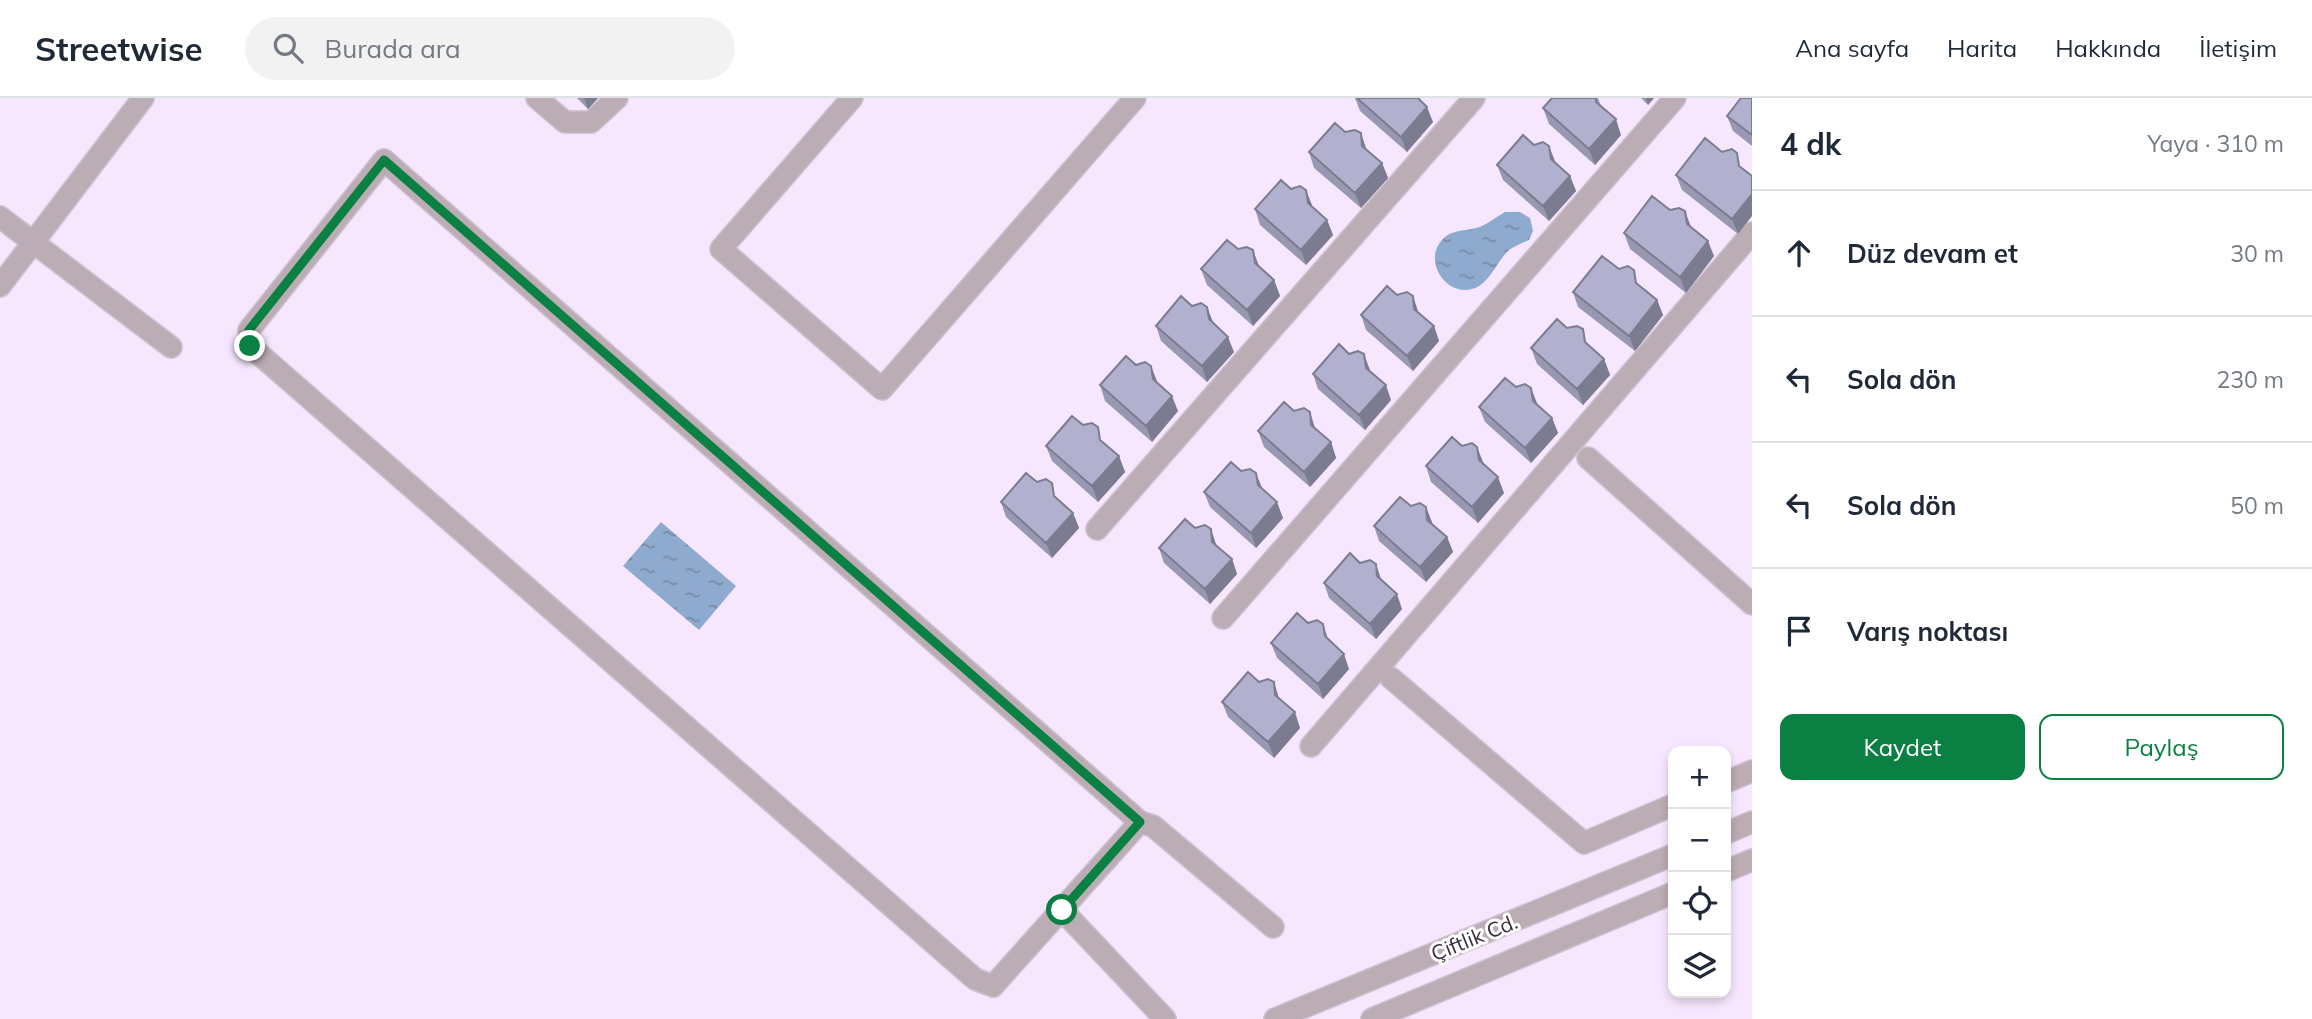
<!DOCTYPE html>
<html lang="tr">
<meta charset="utf-8">
<style>
body{margin:0;font-family:Mulish,sans-serif;background:#f2f2f3;color:#1f2937}
.controls{position:absolute;right:21px;bottom:21px;display:grid;overflow:hidden;border-radius:14px;box-shadow:0 4px 10px #0003}
.controls button{width:63px;height:63px;display:grid;place-items:center;padding:0;border:0;border-bottom:2px solid #e0e1e3;background:#fff;color:#1f2937;font:35px sans-serif}
.stop{position:absolute;width:21px;height:21px;margin:-16px;border:5px solid #0b8043;border-radius:50%;background:#fff}
.stop.end{background:#0b8043;border-color:#fff;box-shadow:0 2px 7px #0008}
.list{margin:0;padding:0;list-style:none}
h2{display:flex;justify-content:space-between;align-items:center;height:91px;margin:0;padding:0 28px;font-size:30px}
h2 small{font-size:23px;font-weight:400;color:#747a83}
.list li{display:grid;grid-template-columns:46px 1fr auto;gap:21px;align-items:center;box-sizing:border-box;height:126px;padding:0 28px;border-top:2px solid #e0e1e3}
.list b{display:block;font-size:26px;white-space:nowrap}
.list em{font-size:23px;font-style:normal;color:#747a83}
.actions{display:flex;gap:14px;padding:21px 28px}
.actions a{flex:1;padding:16px 0;border:2px solid #0b8043;border-radius:14px;text-align:center;font-size:24px;color:#0b8043}
.actions .main{background:#0b8043;color:#fff}
.icon{flex:none;width:38px;height:38px;fill:none;stroke:currentColor;stroke-width:2;stroke-linecap:round;stroke-linejoin:round}
.map{position:relative;flex:none;width:1752px;height:921px;overflow:hidden}
header{display:flex;align-items:center;gap:42px;box-sizing:border-box;height:98px;padding:0 35px;background:#fff;border-bottom:2px solid #e0e1e3}
header strong{font-size:33px}
nav{display:flex;gap:38px;margin-inline-start:auto;font-size:24px}
.search{width:490px;height:63px;background:#f2f2f3;display:flex;align-items:center;gap:18px;box-sizing:border-box;padding:0 24px;border-radius:38px;color:#747a83;font-size:26px}
main{display:flex}
aside{flex:1;background:#fff}
.map>svg:first-child{display:block}
</style>
<header>
<strong>Streetwise</strong>
<div class="search"><svg class="icon" aria-label="search" viewBox="0 0 24 24"><circle cx="10" cy="10" r="6"/><path d="M15 15l6 6"/></svg>Burada ara</div>
<nav><a>Ana sayfa</a><a>Harita</a><a>Hakkında</a><a>İletişim</a></nav>
</header>
<main>
<div class="map">
<svg width="1752" height="921" viewBox="0 0 1752 921">
<defs>
<pattern id="water-ripples" width="26" height="14" patternUnits="userSpaceOnUse" patternTransform="scale(1.75)"><rect width="26" height="14" fill="#8eaace"/><path d="M2 4q2-2 4 0t4 0M15 11q2-2 4 0t4 0" fill="none" stroke="#758ba8"/></pattern>
</defs>
<rect width="100%" height="100%" fill="#f7e7fe"/>
<path fill="url(#water-ripples)" d="M1505 114H1520L1530 120 1533 133 1529 142C1522 145 1515 148 1509 152 1497 163 1489 187 1472 191 1445 198 1423 162 1442 142 1452 130 1468 134 1482 128 1490 124 1498 118 1505 114Z
M661 424 736 488 699 532 623 468Z"/>
<g fill="none" stroke-linecap="round" stroke-linejoin="round">
<g stroke="#d1c3d7" stroke-width="24">
<path id="minor" d="M537 0 565 24H591L617 0
M852 0 721 151 882 291 1135 0
M0 119 171 249
M0 188 143 0
M1588 360 1752 506
M1097 431 1474 0
M1223 520 1675 0
M1391 580 1584 745 1673 707
M1311 648 1752 135
M1726 684 1752 673
M1140 724 993 888 975 881 250 248 249 232 384 62 1140 724 1153 728 1273 829
M1726 735 1752 724
M1726 773 1752 762
M1062 812 1165 921
M1275 921 1673 757
M1372 921 1673 795"/>
</g>
<use href="#minor" stroke="#bcadb4" stroke-width="21"/>
</g>
<path fill="#9898b2" d="M577 0H598L588 11Z
M1355 0H1418L1433 24 1407 54 1360 13Z
M1552 0H1598L1601 8 1621 37 1595 67 1549 26 1543 10Z
M1641 0H1654L1648 7Z
M1752 0V48L1733 33 1727 18Z
M1705 40 1738 136 1682 92 1676 77Z
M1367 52 1382 65 1388 80 1361 110 1314 70 1309 54Z
M1555 64 1570 78 1576 93 1549 123 1503 82 1497 67Z
M1291 91 1327 122 1333 137 1306 167 1260 127 1255 111Z
M1691 130 1714 158 1686 195 1630 151 1624 135Z
M1259 169 1274 182 1280 198 1253 228 1207 187 1201 171Z
M1640 188 1657 202 1663 217 1635 253 1578 209 1573 194Z
M1419 215 1434 228 1439 243 1413 273 1366 232 1361 217Z
M1213 225 1234 254 1207 284 1161 243 1156 228Z
M1567 230 1604 261 1610 277 1583 307 1537 266 1531 250Z
M1313 276 1391 302 1365 332 1318 291Z
M1157 284 1178 313 1152 344 1105 303 1100 287Z
M1479 309 1552 320 1558 335 1531 365 1485 324Z
M1315 331 1331 344 1336 360 1310 389 1264 349 1258 333Z
M1104 345 1119 358 1125 374 1098 404 1052 363 1046 348Z
M1483 366 1504 395 1478 425 1431 384 1426 368Z
M1262 391 1283 420 1256 450 1210 409 1204 394Z
M1058 401 1073 415 1079 430 1052 460 1006 419 1001 404Z
M1432 425 1447 439 1453 454 1426 484 1379 443 1374 428Z
M1216 447 1232 461 1237 476 1210 506 1164 465 1159 450Z
M1360 465 1381 482 1402 511 1376 541 1329 500 1324 485Z
M1329 542 1349 571 1323 601 1277 560 1271 545Z
M1279 601 1300 630 1274 660 1228 619 1222 604Z"/>
<path fill="#7c7c91" d="M584 0H598L588 11Z
M1646 0H1654L1648 7Z
M1427 9 1433 24 1407 54 1401 39Z
M1616 21 1621 37 1595 67 1589 51Z
M1361 35 1366 50 1368 64 1362 48Z
M1549 48 1555 63 1556 76 1551 61Z
M1382 65 1388 80 1361 110 1355 95Z
M1570 78 1576 93 1549 123 1543 108Z
M1306 92 1312 107 1313 120 1308 105Z
M1752 96V118L1738 136 1732 121Z
M1685 113 1691 129 1692 142 1687 126Z
M1327 122 1333 137 1306 167 1301 152Z
M1708 143 1714 158 1686 195 1680 179Z
M1253 152 1259 168 1260 181 1255 165Z
M1274 182 1280 198 1253 228 1247 212Z
M1413 198 1418 213 1420 226 1414 211Z
M1657 202 1663 217 1635 253 1629 238Z
M1207 209 1213 224 1215 237 1209 221Z
M1434 228 1439 243 1413 273 1407 258Z
M1228 239 1234 254 1207 284 1202 268Z
M1364 256 1370 272 1372 285 1366 270Z
M1604 261 1610 277 1583 307 1577 291Z
M1151 268 1157 283 1159 296 1153 281Z
M1386 287 1391 302 1365 332 1359 317Z
M1531 290 1537 305 1538 318 1533 303Z
M1172 298 1178 313 1152 344 1146 328Z
M1310 314 1315 330 1317 342 1311 327Z
M1552 320 1558 335 1531 365 1525 350Z
M1331 344 1336 360 1310 389 1304 374Z
M1477 349 1483 364 1485 377 1479 362Z
M1119 358 1125 374 1098 404 1092 388Z
M1256 375 1262 390 1263 403 1258 387Z
M1498 379 1504 395 1478 425 1472 409Z
M1277 404 1283 420 1256 450 1251 435Z
M1426 409 1432 424 1433 437 1427 422Z
M1073 415 1079 430 1052 460 1046 445Z
M1211 431 1216 446 1218 459 1212 444Z
M1447 439 1453 454 1426 484 1420 469Z
M1232 461 1237 476 1210 506 1205 491Z
M1376 466 1381 481 1383 494 1377 478Z
M1397 496 1402 511 1376 541 1370 526Z
M1323 526 1328 541 1330 554 1325 538Z
M1344 556 1349 571 1323 601 1318 586Z
M1274 584 1279 600 1281 613 1275 597Z
M1295 614 1300 630 1274 660 1268 644Z"/>
<path fill="#b1b1cf" stroke="#7c7c91" stroke-width="2" d="M1357 0H1418L1427 9 1401 39Z
M1552 0H1596V4L1616 21 1589 51 1543 10Z
M1741 0H1752V37L1727 18Z
M1335 25 1345 34 1355 32 1361 35 1362 48 1382 65 1355 95 1309 54Z
M1523 37 1534 47 1543 44 1549 48 1551 61 1570 78 1543 108 1497 67Z
M1705 40 1722 54 1732 51 1737 55 1739 68 1752 78V96L1732 121 1676 77Z
M1281 82 1291 91 1300 88 1306 92 1308 105 1327 122 1301 152 1255 111Z
M1652 98 1670 112 1679 110 1685 113 1687 126 1708 143 1680 179 1624 135Z
M1227 142 1238 151 1247 149 1253 152 1255 165 1274 182 1247 212 1201 171Z
M1602 158 1619 171 1628 168 1634 172 1636 185 1657 202 1629 238 1573 194Z
M1387 188 1397 197 1407 194 1413 198 1414 211 1434 228 1407 258 1361 217Z
M1181 198 1192 208 1201 205 1207 209 1209 221 1228 239 1202 268 1156 228Z
M1557 221 1567 230 1577 228 1583 231 1585 244 1604 261 1577 291 1531 250Z
M1339 246 1349 256 1358 253 1364 256 1366 270 1386 287 1359 317 1313 276Z
M1126 258 1136 267 1145 264 1151 268 1153 281 1172 298 1146 328 1100 287Z
M1505 280 1516 289 1525 286 1531 290 1533 303 1552 320 1525 350 1479 309Z
M1284 304 1294 313 1304 310 1310 314 1311 327 1331 344 1304 374 1258 333Z
M1072 318 1083 327 1092 325 1098 329 1100 342 1119 358 1092 388 1046 348Z
M1452 339 1462 348 1472 345 1477 349 1479 362 1498 379 1472 409 1426 368Z
M1231 364 1241 373 1250 371 1256 375 1258 387 1277 404 1251 435 1204 394Z
M1026 375 1037 384 1046 381 1052 385 1054 398 1073 415 1046 445 1001 404Z
M1400 399 1411 408 1420 405 1426 409 1427 422 1447 439 1420 469 1374 428Z
M1185 421 1195 430 1205 427 1211 431 1212 444 1232 461 1205 491 1159 450Z
M1350 455 1360 465 1370 462 1376 466 1377 478 1397 496 1370 526 1324 485Z
M1297 515 1308 525 1317 522 1323 526 1325 538 1344 556 1318 586 1271 545Z
M1248 574 1259 584 1268 581 1274 584 1275 597 1295 614 1268 644 1222 604Z"/>
<g fill="none" stroke-linecap="round" stroke-linejoin="round">
<path stroke="#0b8043" stroke-width="9" d="M250 248 249 232 384 62 1140 724 1062 812"/>
</g>
<g text-anchor="middle" dominant-baseline="central" stroke-width="6" stroke-linejoin="round" paint-order="stroke">
<g font-size="21" fill="#38313b" stroke="#fff">
<text transform="translate(1474 839) rotate(-22)">Çiftlik Cd.</text>
</g>
</g>
</svg>
<div class="controls">
<button>+</button>
<button>−</button>
<button><svg class="icon" aria-label="locate" viewBox="0 0 24 24"><circle cx="12" cy="12" r="6"/><path d="M12 2v4M12 18v4M2 12h4M18 12h4"/></svg></button>
<button><svg class="icon" aria-label="layers" viewBox="0 0 24 24"><path d="M12 4l9 5-9 5-9-5zM3 14l9 5 9-5"/></svg></button>
</div>
<div class="stop" style="left:1062px;top:812px"></div>
<div class="stop end" style="left:250px;top:248px"></div>
</div>
<aside>
<h2>4 dk<small>Yaya · 310 m</small></h2>
<ul class="list">
<li><svg class="icon" aria-label="ahead" viewBox="0 0 24 24"><path d="M12 20V5M6 11l6-6 6 6"/></svg><div><b>Düz devam et</b></div><em>30 m</em></li>
<li><svg class="icon" aria-label="left" viewBox="0 0 24 24"><path d="M17 20v-9H6M10 6l-5 5 5 5"/></svg><div><b>Sola dön</b></div><em>230 m</em></li>
<li><svg class="icon" aria-label="left" viewBox="0 0 24 24"><path d="M17 20v-9H6M10 6l-5 5 5 5"/></svg><div><b>Sola dön</b></div><em>50 m</em></li>
<li><svg class="icon" aria-label="arrive" viewBox="0 0 24 24"><path d="M6 21V4h12l-3 4 3 4H6"/></svg><div><b>Varış noktası</b></div></li>
</ul>
<div class="actions"><a class="main">Kaydet</a><a>Paylaş</a></div>
</aside>
</main>
